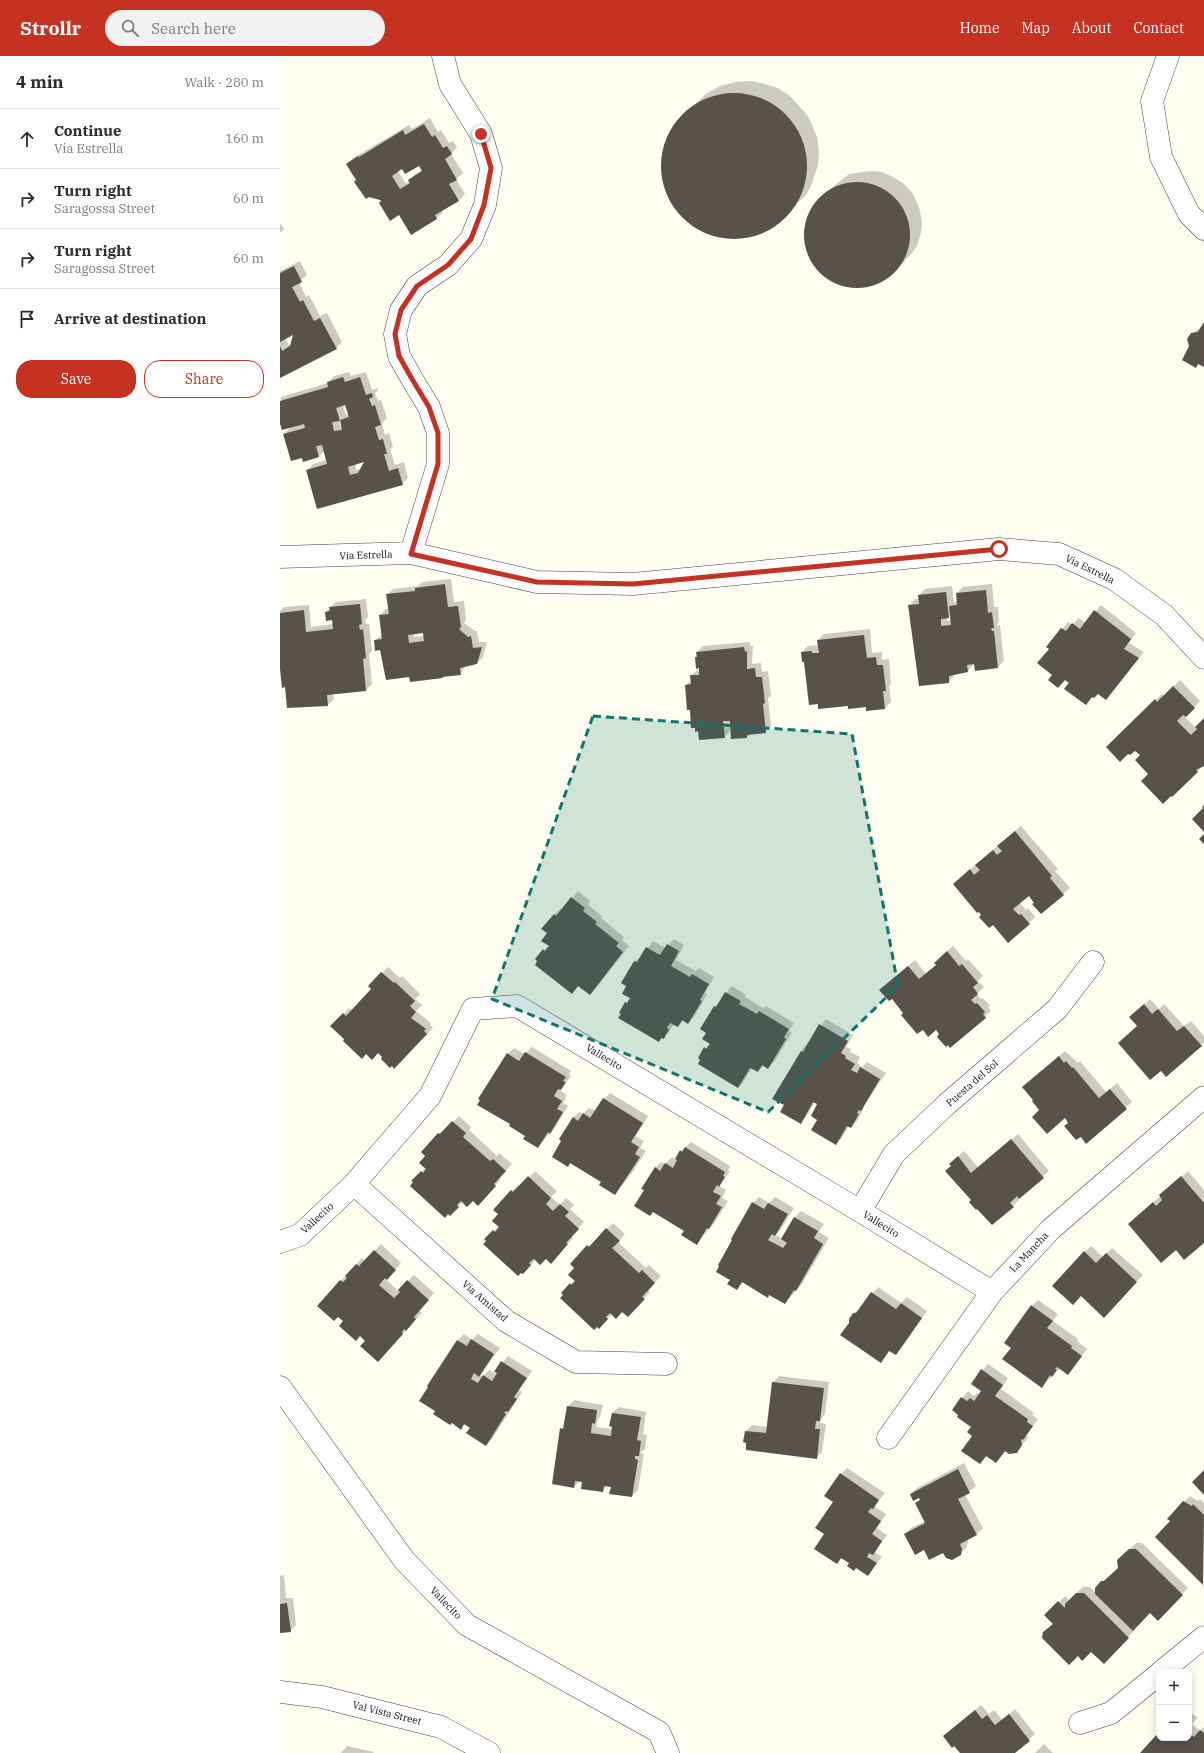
<!DOCTYPE html>
<meta charset="utf-8">
<style>
body{margin:0;font-family:"IBM Plex Serif",serif;background:#f2f2f3;color:#2b2b33}
.controls{position:absolute;right:12px;bottom:12px;display:grid;overflow:hidden;border-radius:8px;box-shadow:0 2px 10px #0003}
.controls button{width:36px;height:36px;display:grid;place-items:center;padding:0;border:0;border-bottom:1px solid #e1e1e2;background:#fff;color:#2b2b33;font:20px sans-serif}
.stop{position:absolute;width:12px;height:12px;margin:-9px;border:3px solid #c53221;border-radius:50%;background:#fff}
.stop.end{background:#c53221;border-color:#fff;box-shadow:0 1px 4px #0008}
.list{margin:0;padding:0;list-style:none}
h2{display:flex;justify-content:space-between;align-items:center;height:52px;margin:0;padding:0 16px;font-size:17px}
h2 small{font-size:13px;font-weight:400;color:#7c7c81}
.list li{display:grid;grid-template-columns:26px 1fr auto;gap:12px;align-items:center;box-sizing:border-box;height:60px;padding:0 16px;border-top:1px solid #e1e1e2}
.list b{display:block;font-size:15px;white-space:nowrap}
.list p{margin:0;font-size:13px;white-space:nowrap;color:#7c7c81}
.list em{font-size:13px;font-style:normal;color:#7c7c81}
.actions{display:flex;gap:8px;padding:12px 16px}
.actions a{flex:1;padding:9px 0;border:1px solid #c53221;border-radius:16px;text-align:center;font-size:14px;color:#c53221}
.actions .main{background:#c53221;color:#fff}
.icon{flex:none;width:22px;height:22px;fill:none;stroke:currentColor;stroke-width:2;stroke-linecap:round;stroke-linejoin:round}
.map{position:relative;flex:none;width:924px;height:1697px;overflow:hidden}
header{display:flex;align-items:center;gap:24px;box-sizing:border-box;height:56px;padding:0 20px;background:#c53221;color:#fff}
header strong{font-size:19px}
nav{display:flex;gap:22px;margin-inline-start:auto;font-size:14px}
.search{width:280px;height:36px;background:#f2f2f3;display:flex;align-items:center;gap:10px;box-sizing:border-box;padding:0 14px;border-radius:22px;color:#7c7c81;font-size:15px}
main{display:flex}
aside{flex:1;background:#fff}
.map>svg:first-child{display:block}
</style>
<header>
<strong>Strollr</strong>
<div class="search"><svg class="icon" aria-label="search" viewBox="0 0 24 24"><circle cx="10" cy="10" r="6"/><path d="M15 15l6 6"/></svg>Search here</div>
<nav><a>Home</a><a>Map</a><a>About</a><a>Contact</a></nav>
</header>
<main>
<aside>
<h2>4 min<small>Walk · 280 m</small></h2>
<ul class="list">
<li><svg class="icon" aria-label="ahead" viewBox="0 0 24 24"><path d="M12 20V5M6 11l6-6 6 6"/></svg><div><b>Continue</b><p>Via Estrella</p></div><em>160 m</em></li>
<li><svg class="icon" aria-label="right" viewBox="0 0 24 24"><path d="M7 20v-9h11M14 6l5 5-5 5"/></svg><div><b>Turn right</b><p>Saragossa Street</p></div><em>60 m</em></li>
<li><svg class="icon" aria-label="right" viewBox="0 0 24 24"><path d="M7 20v-9h11M14 6l5 5-5 5"/></svg><div><b>Turn right</b><p>Saragossa Street</p></div><em>60 m</em></li>
<li><svg class="icon" aria-label="arrive" viewBox="0 0 24 24"><path d="M6 21V4h12l-3 4 3 4H6"/></svg><div><b>Arrive at destination</b></div></li>
</ul>
<div class="actions"><a class="main">Save</a><a>Share</a></div>
</aside>
<div class="map">
<svg width="924" height="1697" viewBox="0 0 924 1697">
<rect width="100%" height="100%" fill="#fffef1"/>
<path fill="#0003" fill-rule="evenodd" d="M472 25 485 28 498 32 510 40 528 60 537 81 539 96 538 109 531 130 526 139 491 172 479 177 463 181H442L429 178 413 170 401 159 392 146 384 128 382 111 384 97 394 71 404 59 426 38 440 30 456 26Z
M150 62 158 76 161 74 169 87 173 85 177 91 171 98 183 117 176 123 185 138 179 144 162 154 163 156 157 162 132 177 120 158 77 124 67 108 73 102 129 69 132 73ZM139 108 142 114 135 118 126 128 118 115 122 112Z
M590 115 602 116 613 121 624 128 633 138 639 151 642 165 641 177 637 190 632 197 612 218 601 226 581 231 562 228 544 218 532 205 526 185 527 166 536 148 555 129 569 118Z
M0 167 4 173 0 177Z
M20 205 27 219 19 226 26 241 29 239 40 260 47 257 62 286 56 292 0 321V215ZM15 277 12 288 9 289 5 282Z
M924 268V310L919 307 916 311 910 291 912 278Z
M69 316 71 320 86 316 92 334 98 332V334L95 337 98 345 101 344 107 362 102 367 105 379 109 377 113 391 110 393 115 409 124 406 128 422 122 428 27 415 33 408 47 404 45 394 39 400 23 405 22 401 4 378 12 370 0 364 1 341 48 327 54 320ZM66 348 69 357 66 359 63 349ZM61 363 62 369 60 370 59 364ZM86 405 82 412 76 414 75 408Z
M171 523 174 546 184 545 186 564 184 567 195 575H197L199 586H207L203 601 197 607 186 610 180 618 164 620 162 621 130 620 101 593 95 585 102 578 100 559 106 553H109L107 539 113 533 138 530 142 526ZM144 576V580L134 581V577Z
M712 528 714 551H718L719 565 717 570 720 569 724 605 718 611 695 607 688 615 675 618 669 626 629 549 635 543H640L639 539 645 533 672 530 674 547 678 544 677 537 683 531ZM671 559 672 564 667 565V562Z
M86 543 88 561 85 564 86 568H89L92 595 89 598 92 628 86 634 53 637 54 643 48 649 6 630 0 604V555L4 551 29 549 31 571 53 568V563L46 556 56 546Z
M821 549 856 577 849 587 864 596 831 637H818L805 648 795 621 786 623 778 631 774 619 770 593 768 591 788 566 792 569 799 562 806 567Z
M590 573 592 597 602 596V604L609 603 611 628 609 630 611 646 605 652 539 647 522 596 528 590 539 589 538 584 544 578Z
M470 586V590H473L472 608 481 607 482 616 488 615 491 640 488 642 491 670 485 676 470 678 467 681 452 673 444 681 419 674 411 653 406 629 411 624V620L417 614 420 613 416 601 417 596 423 590Z
M900 624 920 645 905 661 916 672 924 664V709L892 740 870 718 861 699 855 693 828 691 882 638 884 640Z
M741 770 778 813 775 815 790 832 762 857 749 838 739 846 746 854 748 852 755 861 749 867 713 868 702 859 680 822Z
M298 835 310 845 308 849 322 860 321 862 344 881 342 884 349 890 316 932 299 929 292 937 264 894 269 889 268 877 263 873 275 858 281 852 282 854Z
M394 883 404 889 396 904 416 915 419 912 434 921 425 937 427 938 414 961 408 967 404 964 398 970 394 968 389 976 379 985 340 957 351 941 348 930 342 927 355 905 362 900 373 885 386 892Z
M673 890 686 905 688 903 703 920 698 925 704 931 697 938 701 943 703 942 710 950 708 951 711 955 670 991 656 973H643L624 957 607 928 635 904 646 918 657 909 661 901Z
M108 911 120 922 122 920 140 938 135 943 142 949 136 955 151 967 150 969 153 972 120 1006 104 1001 98 996 86 997 66 983 52 970 69 952 72 954 92 933 90 930Z
M452 930 466 939 465 941 483 952 486 950 514 967 509 975 512 977 494 1006 488 1012 484 1009 478 1015 472 1012 464 1025 458 1031 419 1002 430 987 427 976 435 951Z
M870 943 879 953 884 948 904 970 911 965 924 980V986L921 989 858 969 857 955Z
M546 963 573 979 566 991 571 993 570 996 580 1001 577 1007 582 1011 587 1006 606 1017 583 1051 584 1052 577 1065 571 1071 569 1070 562 1082 556 1088 538 1063 539 1048 535 1046 526 1061 520 1067 506 1049 521 995Z
M252 991 291 1015 289 1018 291 1020 280 1034 287 1039 283 1047 288 1050 276 1070 258 1091 231 1068 228 998 234 992 245 998Z
M785 995 798 1007 800 1005 826 1036 837 1027 852 1046 806 1086 785 1061 760 1054 755 1044 744 1031Z
M330 1037 368 1060 356 1080 364 1085 360 1092 366 1095 352 1117 335 1138 323 1126 291 1106 288 1110 293 1062 299 1056 303 1058 309 1052 316 1055 324 1043Z
M179 1060 191 1071 189 1074 217 1100 219 1097 232 1108 219 1122 221 1123 204 1142 183 1146 170 1159 133 1125 146 1111 159 1078 165 1072 167 1073Z
M738 1078 769 1115 738 1143 739 1144 733 1150 692 1144 670 1108 684 1095 698 1111Z
M411 1086 450 1110 448 1114 450 1115 439 1130 446 1134 442 1142 448 1145 435 1166 417 1187 365 1134 375 1112 381 1106 385 1108 392 1101 396 1104 401 1095Z
M255 1115 277 1135 271 1141 280 1149 286 1142 294 1149 290 1153 304 1166 291 1180 293 1182 277 1200 256 1203 249 1211 206 1183 219 1170V1158L232 1135 238 1129 240 1131Z
M908 1115 924 1134V1185L896 1193 849 1168Z
M479 1141 489 1147 495 1141 514 1152 501 1173 496 1179 503 1183 515 1161 521 1155 544 1168 539 1176 549 1182 522 1228 505 1247 490 1238 488 1241 463 1226 457 1233 451 1224 473 1147Z
M333 1167 345 1178 338 1186 366 1212 369 1209 381 1220 368 1234 370 1236 354 1253 332 1258 325 1265 283 1237 295 1224 296 1212 291 1208Z
M101 1188 121 1207 106 1223 118 1235 134 1219 154 1237 139 1254 142 1257 104 1298 65 1265 61 1225 82 1202 85 1205Z
M811 1190 823 1201 832 1192 863 1219 830 1254 805 1196Z
M598 1231 621 1247 627 1241 647 1255 621 1292 615 1298 610 1294 600 1306 570 1267 573 1258 581 1252Z
M758 1244 778 1258 773 1265 798 1283 797 1285 807 1293 788 1318 780 1312 762 1330 752 1250Z
M184 1278 192 1284 198 1278 220 1292 200 1319 203 1321 209 1314 217 1319 218 1317 216 1315 228 1300 252 1315 239 1334 242 1336 212 1383 206 1389 191 1372 185 1368 181 1372 156 1355 178 1284Z
M708 1308 728 1322 721 1333 754 1357 752 1359 758 1363 747 1378 748 1382 736 1396 726 1395 716 1406 707 1400 700 1407 692 1371 673 1353 688 1335 694 1340 697 1337 700 1339 702 1335 692 1327Z
M499 1320 549 1326 545 1358 541 1363 540 1367 546 1368 542 1396 536 1402 466 1375 472 1369 488 1371 493 1326Z
M294 1344 323 1349 320 1361 318 1363 316 1371 332 1373V1357L339 1351 366 1356 363 1378 367 1379 365 1393 360 1397 364 1398 358 1434 352 1440 328 1429 322 1435 300 1425 294 1431 281 1373 285 1369 288 1350Z
M684 1407 696 1430 685 1439 703 1472 697 1478 686 1483 688 1486 686 1492 680 1498 644 1493 625 1478 631 1472 645 1465 636 1447 641 1443 639 1441 631 1438 637 1432Z
M567 1412 605 1437 594 1450 606 1458 597 1472 607 1479 595 1496 602 1501 588 1518 562 1502 556 1507 546 1478 561 1418Z
M910 1440 918 1445 920 1443 924 1447 923 1528 876 1481 891 1465 888 1463Z
M856 1487H862L908 1532 878 1563 870 1556 853 1574 854 1575 824 1606 811 1594 798 1599 764 1576 774 1567 779 1546 785 1540 789 1544 803 1531H810L816 1537 822 1526 839 1512 838 1504Z
M4 1519 6 1542H13L16 1569 10 1575 0 1576V1520Z
M701 1649 709 1658 714 1654 722 1664 735 1653 755 1678 734 1697H682L664 1680Z
M909 1655 917 1662 912 1668 920 1675 924 1671V1697H862L879 1678V1682H909Z
M764 1688 773 1697H755Z
M67 1690 94 1696 93 1697H61Z"/>
<path fill="#58524b" fill-rule="evenodd" d="M381 110a73 73 0 1 1 146 0a73 73 0 1 1-146 0Z
M144 68 152 81 155 79 163 92 167 90 172 98 165 103 177 124 169 128 179 145 155 159 157 163 131 179 119 159 110 165 99 147 101 145 100 144 89 141 86 143 74 126 76 124 66 108 78 100 81 104 79 101 123 74 125 79ZM139 110 142 115 128 124 130 127 120 133 112 120 122 113 125 118Z
M524 179a53 53 0 1 1 106 0a53 53 0 1 1-106 0Z
M14 210 22 226 12 231 20 246 23 244 34 265 40 262 57 293 0 322V290L2 295 10 290 13 279 0 286V217Z
M924 266V311L918 308 916 312 902 304 909 290 907 283 911 277 918 276Z
M63 321 65 326 80 321 86 339 92 337 93 341 89 343 92 350 95 349 101 369 95 371 99 384 103 383 107 398H104L109 415 118 412 123 429 37 453 26 414 47 408 42 389 36 390 39 401 23 406 22 402 11 405 3 378 25 372 24 368 2 374 0 368V345L48 331 47 326ZM65 349 69 361 60 364 62 374 54 375 52 366 60 365 56 352ZM84 406 78 417 70 419 68 411Z
M165 528 168 551 178 550 181 571 179 573 188 581 191 580 193 592 202 591 197 608 180 612 181 619 162 621 163 622 130 626 129 621 106 624 100 594 95 595 94 584 102 583 99 559 109 558 106 538 135 535V532ZM143 577 144 585 129 587 128 579Z
M706 534 708 557 712 556 714 572H711L712 575H714L718 612 695 615 694 608 687 609 688 616 669 620V627L639 630 628 549 639 548 638 539 666 536 669 562 661 563V570L671 569 669 550 677 549 676 537Z
M80 548 82 568 79 569 80 574 83 573 86 602 83 603 86 635 47 639 48 650 7 652 5 631 2 632 0 613V557L24 554 26 576 53 573 52 564 46 565 45 556 50 555 49 551Z
M814 554 851 583 844 593 859 602 826 644 818 638 814 642 812 641 806 649 784 633 791 624 789 627 785 624 778 632 768 624 772 619 757 607 769 593 766 591 781 572 786 575 792 567 800 573Z
M584 579 587 602 596 601 597 609H603L606 635H603L605 653 586 655V651L568 653V650L538 653V648L529 649 524 606H522L521 596 532 595V597H539L537 584Z
M464 591 465 596 467 595V613L475 612 476 621H482L485 647 483 648 486 677 467 679V682L451 683 450 665H443L445 682 419 684 418 675 415 676V672H411L410 654H407L405 629 411 628 410 619H419V612L416 613 415 601H417L416 596Z
M893 630 915 652 906 661 903 659 897 665 911 679 917 673 915 671 924 662V710L916 714 918 716 892 741 891 740 883 748 861 725 868 718 855 704 860 699 855 695 850 699 848 698 840 706 826 691 875 643 877 646Z
M924 749V776L912 763 923 752 922 751Z
M735 775 772 820 770 822 784 839 761 858 752 848 754 847 749 840 733 853 739 859 741 858 750 868 728 887 713 869 709 872 699 861 701 859 699 856 697 857 673 828 690 813 694 819 700 814 695 809 713 794 717 799 722 795 717 790Z
M924 778V788L919 783Z
M291 841 305 852 303 855 317 866 315 868 339 887 336 890 343 896 310 939 298 930 292 938 255 909 257 905 255 903 263 893 265 895 269 890 261 885 267 877 261 873 274 858 276 860Z
M387 888 399 895 391 910 410 921 412 918 429 928 420 944 422 945 408 968 402 964 398 971 390 967 387 972 389 973 384 983 381 982 379 986 338 962 341 958 339 957 345 946 347 947 350 942 342 938 346 930 341 927 354 905 357 906 366 891 380 899Z
M667 895 679 910 682 908 698 927 693 931 698 938 691 944 695 948 697 947 705 956 703 958 706 962 670 992 668 989 666 991 657 981 659 978 656 974 648 981 643 974 637 978 621 959 623 957 612 943 609 945 599 934 628 910 639 923 656 909 654 907Z
M101 916 114 927 115 926 135 945 130 950 136 956 131 962 146 973 144 975 147 978 114 1013 112 1010 110 1012 101 1003 102 1001 98 997 92 1004 86 998 82 1003 63 985 64 983 50 970 63 957 66 960 91 933 88 930Z
M445 936 461 945 459 948 477 958 479 955 509 973 504 981 506 983 488 1013 482 1009 478 1016 470 1012 458 1032 418 1008 420 1004 418 1002 424 991 426 993 430 988 422 983 426 977 420 973 434 950 436 951Z
M864 948 872 958 878 953 897 975 904 970 922 990 886 1021 881 1015 870 1024 838 987 857 970 849 961Z
M539 968 568 985 561 997 566 1000 565 1002 575 1008 571 1014 577 1017 580 1011 600 1023 581 1055 579 1054 577 1057 579 1058 571 1072 567 1070 556 1089 531 1074 537 1064 531 1060 537 1048 533 1046 521 1068 500 1056 504 1049 492 1043 521 995 523 996Z
M245 996 286 1021 283 1025 286 1026 281 1034 278 1033 274 1040 282 1045 277 1053 283 1056 270 1078 268 1076 258 1092 243 1083 245 1080 229 1070 230 1068 197 1049 200 1044 198 1043 227 997 239 1005Z
M779 1000 784 1007 786 1005 792 1012 793 1011 819 1042 830 1033 847 1053 806 1088 801 1081 796 1084 784 1070 788 1067 785 1062 767 1078 752 1061 759 1054 752 1045 753 1044 742 1031Z
M323 1042 363 1067 351 1086 359 1091 355 1098 360 1101 335 1139 319 1129 321 1126 290 1107 288 1111 272 1101 281 1085 279 1083 293 1061 298 1065 303 1057 310 1062Z
M172 1065 186 1077 183 1081 210 1105 213 1103 226 1115 214 1128 216 1130 198 1150 193 1145 187 1151 181 1145 177 1149 179 1151 170 1160 168 1158 165 1162 130 1130 133 1126 131 1125 141 1115 143 1117 146 1113 139 1107 145 1100 141 1096 158 1077 160 1078Z
M731 1083 764 1122 739 1143 737 1140 730 1147 734 1151 712 1169 697 1153 696 1154 689 1146 691 1144 665 1115 671 1110 669 1108 678 1100 691 1117Z
M405 1091 445 1116 443 1120 445 1121 439 1131 437 1129 433 1136 441 1140 436 1148 442 1151 429 1173 427 1172 417 1189 401 1179 404 1175 373 1156 370 1160 354 1150 364 1134 361 1133 375 1111 380 1115 385 1107 393 1112 397 1104 395 1103 400 1094 402 1096Z
M248 1120 271 1142 266 1148 273 1155 280 1148 289 1156 285 1160 299 1173 286 1187 288 1188 271 1208 266 1203 260 1209 254 1203 249 1207 251 1209 243 1218 241 1217 238 1220 203 1188 206 1185 204 1183 213 1174 215 1176 219 1171 212 1165 218 1158 213 1154 231 1134 233 1136Z
M901 1120 924 1147V1187L904 1204 896 1194 881 1207 848 1168 873 1146 876 1150 882 1144 879 1139Z
M472 1146 484 1153 488 1147 508 1158 495 1180 492 1178 488 1184 503 1192 507 1187 501 1183 514 1161 538 1175 534 1182 543 1188 516 1235 514 1234 505 1248 489 1239 488 1242 462 1226 457 1234 447 1228 450 1224 436 1216 439 1210 438 1209 452 1184 451 1183Z
M326 1172 340 1185 332 1192 359 1217 362 1214 375 1227 362 1241 365 1243 348 1261 342 1256 336 1263 330 1257 326 1261 328 1263 319 1273 317 1271 314 1274 280 1242 283 1239 281 1237 290 1227 291 1229 295 1225 288 1219 294 1212 290 1208 307 1189 309 1191Z
M94 1194 116 1214 107 1224 105 1222 99 1229 114 1242 120 1236 118 1234 127 1224 149 1244 134 1261 136 1263 126 1275 124 1273 122 1276 123 1278 98 1306 80 1290 85 1285 80 1280 76 1285 59 1270 63 1265 58 1261 54 1265 37 1250 60 1224 63 1226 67 1222 65 1220 76 1208 79 1210Z
M804 1195 816 1207 826 1197 857 1226 824 1262 801 1240 793 1249 772 1230Z
M591 1236 616 1253 621 1247 642 1262 616 1299 609 1295 601 1307 560 1279 569 1267V1263L573 1257H576Z
M751 1249 773 1265 767 1272 792 1290 791 1292 802 1300 788 1319 777 1311 775 1313 777 1314 772 1321 770 1319 762 1332 722 1303 731 1292 724 1287Z
M191 1283 214 1298 199 1321 194 1317 191 1323 198 1327 203 1319 212 1325 217 1317 214 1316 221 1305 247 1322 234 1341 237 1343 228 1356 226 1355 224 1357 226 1358 206 1390 186 1377 190 1372 184 1368 181 1374 172 1367 170 1369 153 1358 155 1355 139 1345 148 1331 147 1330 177 1284 187 1290Z
M701 1313 723 1329 715 1340 748 1363 747 1366 753 1370 743 1384 741 1383 742 1389 737 1397 729 1398 725 1395 716 1407 706 1400 700 1408 681 1395 692 1380 687 1376 691 1371 677 1361 678 1359 672 1354 681 1341 687 1345 690 1342 694 1345 701 1335 691 1328Z
M492 1326 544 1332 540 1365H536L535 1373H540L537 1403 466 1394V1387L463 1386 465 1375 486 1377Z
M287 1350 317 1354 315 1368 312 1367 311 1377 331 1380 332 1371 329 1370 332 1357 361 1361 357 1384 361 1385 359 1400H355V1403L358 1404 352 1441 329 1438 331 1431 324 1430 323 1436 301 1433 302 1426 295 1425 294 1432 272 1428 280 1372 283 1373Z
M678 1413 690 1437 678 1443 697 1479 680 1488 682 1493 681 1499 672 1504 666 1502 663 1497 649 1504 644 1494 635 1499 624 1478 645 1467 635 1447 640 1444 639 1442 633 1445 630 1438Z
M924 1414V1439L912 1426Z
M560 1417 599 1444 593 1453 591 1452 588 1456 601 1465 592 1478 602 1485 593 1499 589 1497 587 1501 597 1507 588 1520 576 1512 574 1515 567 1510 569 1507 561 1502 557 1508 534 1493 544 1478 535 1472 553 1446 544 1440Z
M903 1445 912 1450 913 1448 924 1459 923 1529 875 1481 890 1465 887 1463Z
M849 1493H856L903 1539 878 1565 870 1557 853 1575 815 1538V1532L821 1525H824L838 1512 837 1504Z
M796 1537H804L849 1582 824 1608 811 1596 802 1605 798 1600 789 1609 762 1582 763 1576 773 1568 764 1559 778 1545 785 1552V1548Z
M7 1547 11 1576 0 1577V1548Z
M695 1654 702 1663 707 1659 715 1669 729 1658 750 1685 735 1697H680L674 1690 672 1692 663 1680Z
M920 1674 924 1677V1697H860L879 1676V1682H909V1677L914 1681Z"/>
<g fill="none" stroke-linecap="round" stroke-linejoin="round">
<g stroke="#424242" stroke-width="23">
<path id="street" d="M888 0 872 45 881 101 909 158 924 173
M131 497 158 408V377L149 351 132 323 119 300 115 278 121 254 137 230 168 209 191 183 205 149 211 112 201 78 170 28 163 0
M0 501 131 497 257 526 353 528 719 493 779 498 834 523 884 559 924 602
M74 1128 226 1265 296 1306 386 1308
M580 1155 614 1098 667 1048 777 953 813 906
M0 1186 20 1179 74 1128 150 1040 193 953 237 950 580 1155 712 1236
M0 1331 124 1504 187 1569 379 1676 388 1697
M608 1382 712 1236 771 1173 924 1041
M881 1616 924 1581
M0 1636 42 1641 161 1671 209 1697
M800 1667 831 1657 879 1618"/>
</g>
<use href="#street" stroke="#fff" stroke-width="22"/>
</g>
<g fill="none" stroke-linecap="round" stroke-linejoin="round">
<path stroke="#c53221" stroke-width="5" d="M201 78 211 112 204 149 191 183 168 209 137 230 121 254 115 278 119 300 132 323 149 351 158 377V408L131 498 257 526 353 528 719 493"/>
</g>
<path fill="#0f766e" fill-opacity="0.2" stroke="#0f766e" stroke-width="3" stroke-dasharray="8 5" stroke-linejoin="round" d="M313 660 572 678 618 930 488 1056 212 943Z"/>
<g text-anchor="middle" dominant-baseline="central" stroke-width="4" stroke-linejoin="round" paint-order="stroke">
<g font-size="10" fill="#0f0f0f" stroke="#fff">
<text transform="translate(86 499) rotate(-2)">Via Estrella</text>
<text transform="translate(810 513) rotate(26)">Via Estrella</text>
<text transform="translate(324 1001) rotate(31)">Vallecito</text>
<text transform="translate(692 1027) rotate(-41)">Puesta del Sol</text>
<text transform="translate(37 1162) rotate(-43)">Vallecito</text>
<text transform="translate(601 1168) rotate(32)">Vallecito</text>
<text transform="translate(749 1196) rotate(-47)">La Mancha</text>
<text transform="translate(205 1245) rotate(41)">Via Amistad</text>
<text transform="translate(166 1547) rotate(46)">Vallecito</text>
<text transform="translate(107 1657) rotate(14)">Val Vista Street</text>
</g>
</g>
</svg>
<div class="controls">
<button>+</button>
<button>−</button>
</div>
<div class="stop" style="left:719px;top:493px"></div>
<div class="stop end" style="left:201px;top:78px"></div>
</div>
</main>
